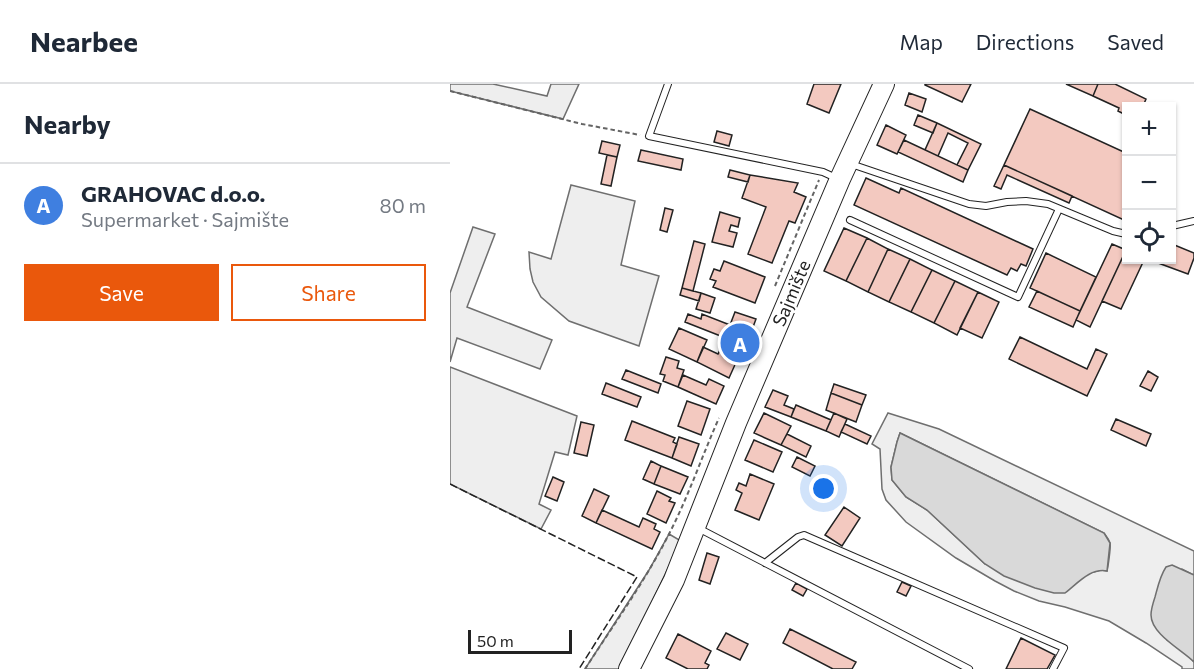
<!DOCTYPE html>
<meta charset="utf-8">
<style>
body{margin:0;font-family:Commissioner,sans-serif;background:#f2f2f3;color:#1f2937}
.controls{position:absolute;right:18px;top:18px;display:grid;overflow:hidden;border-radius:0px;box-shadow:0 2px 4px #0004}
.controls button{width:54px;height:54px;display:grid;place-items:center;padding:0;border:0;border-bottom:2px solid #e0e1e3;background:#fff;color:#1f2937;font:30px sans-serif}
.scale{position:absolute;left:18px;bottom:15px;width:104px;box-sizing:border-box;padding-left:6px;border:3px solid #222;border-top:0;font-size:16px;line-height:21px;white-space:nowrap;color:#222;-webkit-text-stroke:4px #fff;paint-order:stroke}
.you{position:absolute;left:374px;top:405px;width:21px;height:21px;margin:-15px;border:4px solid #fff;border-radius:50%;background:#1a73e8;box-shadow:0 0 0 9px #1a73e833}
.badge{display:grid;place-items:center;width:39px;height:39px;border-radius:50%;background:#ea580c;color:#fff;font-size:20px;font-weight:700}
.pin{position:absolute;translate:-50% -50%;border:3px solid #fff;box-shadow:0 2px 6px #0006}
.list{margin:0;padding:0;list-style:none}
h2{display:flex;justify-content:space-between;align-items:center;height:78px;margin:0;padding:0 24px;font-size:26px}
h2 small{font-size:20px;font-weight:400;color:#747a83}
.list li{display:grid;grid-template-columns:39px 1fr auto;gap:18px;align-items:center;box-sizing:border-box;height:84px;padding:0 24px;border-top:2px solid #e0e1e3}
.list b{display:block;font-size:22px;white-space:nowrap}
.list p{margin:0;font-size:20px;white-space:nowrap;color:#747a83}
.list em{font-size:20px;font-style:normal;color:#747a83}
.actions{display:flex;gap:12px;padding:18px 24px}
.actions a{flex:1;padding:14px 0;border:2px solid #ea580c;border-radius:0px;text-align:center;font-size:21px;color:#ea580c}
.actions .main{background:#ea580c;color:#fff}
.icon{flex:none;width:33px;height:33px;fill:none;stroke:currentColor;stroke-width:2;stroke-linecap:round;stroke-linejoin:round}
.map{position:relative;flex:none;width:744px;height:585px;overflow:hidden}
header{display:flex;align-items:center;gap:36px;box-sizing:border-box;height:84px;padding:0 30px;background:#fff;border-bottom:2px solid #e0e1e3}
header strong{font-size:28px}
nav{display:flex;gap:33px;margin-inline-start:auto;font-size:21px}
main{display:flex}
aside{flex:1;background:#fff}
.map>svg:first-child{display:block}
</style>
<header>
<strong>Nearbee</strong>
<nav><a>Map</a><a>Directions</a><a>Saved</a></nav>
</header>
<main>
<aside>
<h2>Nearby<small></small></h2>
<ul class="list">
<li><span class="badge" style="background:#3f7fe0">A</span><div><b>GRAHOVAC d.o.o.</b><p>Supermarket · Sajmište</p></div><em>80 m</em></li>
</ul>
<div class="actions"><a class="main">Save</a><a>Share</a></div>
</aside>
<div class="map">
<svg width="744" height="585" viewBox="0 0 744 585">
<rect width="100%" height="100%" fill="#fff"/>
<path fill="#eee" stroke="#6f6f6f" stroke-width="1.5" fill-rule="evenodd" d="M0 0H43L97 12 101 0H129L113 35 0 7Z
M121 101 185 117 171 181 209 192 189 262 119 237 91 213 83 198 80 185 79 168 101 175Z
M23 143 45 150 17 223 102 256 90 285 7 254 0 278V209Z
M0 283 127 332 118 371 105 368 89 420 101 426 91 445 0 400Z
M438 329 489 345 744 467V491L732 485 717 556 737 570 744 578V585H732V583L696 559 659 537 615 523 589 517 564 507 545 497 506 474 456 438 436 416 432 405 430 365 422 360ZM450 349 654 449C656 452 659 455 660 459 661 463 658 483 657 487L651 486 640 489 535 480 477 426 456 413 442 396 441 383 447 358Z
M219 450 231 457 170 585H135L199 486Z"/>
<path fill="#d9d9d9" stroke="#6f6f6f" stroke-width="1.5" d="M450 349 654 449 660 459 657 487C640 484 628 499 615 509H604L585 504 554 492 535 480 477 426 456 413 442 396 441 383 447 358Z
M722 481 744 491V578C732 566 701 550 701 531 701 525 703 519 705 513 708 502 710 492 716 483Z"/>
<path fill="#f3c9c0" stroke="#222" stroke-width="1.5" d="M364 0H391L379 29 357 20Z
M475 0H521L512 18 475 1Z
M616 0H648L643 12Z
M648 0H665L696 15 693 22H676V31L668 27 669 24 643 12Z
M459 9 476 15 472 28 455 21Z
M580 25 676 69V131L674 136 554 81Z
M468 31 487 39 483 49 464 41Z
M487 39 531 60 518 86 507 81 518 59 498 49 488 72 475 66Z
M436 41 456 51 447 70 427 61Z
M267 47 282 51 279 62 264 58Z
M454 56 518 86 513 98 448 68Z
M152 57 170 61 167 73 149 69Z
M191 66 233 75 231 86 188 77Z
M157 71 167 73 161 102 151 100Z
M554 81 622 112 619 119 557 91 551 105 544 102Z
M280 86 300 91 298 98 278 93Z
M300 91 348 99 344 108 356 113 345 139 339 137 322 179 298 170 316 123 292 114Z
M416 94 449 109 451 104 583 165 576 182 571 180 567 187 561 184 557 191 404 121Z
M215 124 223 126 217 148 210 146Z
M270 128 290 134 288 143 281 141 279 147 287 149 283 163 262 158Z
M394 144 417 154 396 197 374 187Z
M417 154 438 165 418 208 396 197Z
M244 157 255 160 243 207 232 204Z
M662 160 676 166 640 243 626 236Z
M722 160 744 169V174L738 190 700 176H722Z
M438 165 460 175 439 218 418 208Z
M676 166V176H694L671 225 652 217Z
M596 169 646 193 630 227 580 204Z
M460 175 482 186 461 228 439 218Z
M274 177 315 193 305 219 263 203 266 197 260 195 264 185 270 187Z
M482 186 505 197 484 239 461 228Z
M505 197 528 208 507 251 484 239Z
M232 204 251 209 249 217 230 211Z
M587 207 630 227 623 243 579 223Z
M528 208 549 218 532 254 510 244Z
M251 209 265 214 260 229 246 225Z
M285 228 306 235 296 262 235 238 238 230 251 235 252 230 280 241Z
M229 244 257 256 247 278 219 265Z
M570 253 637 285 646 265 657 270 637 312 559 275Z
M253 263 268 270 270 266 288 274 279 294 247 278Z
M216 273 229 277 227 284 234 286 228 303 213 297 215 291 210 290Z
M176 286 211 300 208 309 172 295Z
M698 287 708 293 701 307 690 302Z
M233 291 256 301 259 295 274 302 266 320 228 303Z
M156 299 191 313 187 323 152 310Z
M384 300 416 311 412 321 381 309Z
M323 306 338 312 334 321 344 325 341 333 315 323Z
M381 309 412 321 406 338 376 326Z
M237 317 260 325 251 351 228 342Z
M346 321 381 336 376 347 341 333Z
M314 329 341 342 331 361 304 349Z
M384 329 397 335 389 353 376 347Z
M666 335 701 350 696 362 661 346Z
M182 337 225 354 223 358 227 360 222 374 175 356Z
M131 338 144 341 137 372 124 369Z
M395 340 421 352 417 360 391 348Z
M337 350 361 362 356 373 331 361Z
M229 353 249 360 241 382 222 374Z
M304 356 332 368 323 388 295 376Z
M347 373 365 382 360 392 342 383Z
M201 377 211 382 204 400 193 395Z
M211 382 238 393 230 410 204 400Z
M300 390 324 400 309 436 285 426 292 409 286 406 289 399 296 402Z
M103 393 114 398 107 417 95 412Z
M144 405 159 412 146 439 132 432Z
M207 407 221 414 219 417 225 419 216 439 197 430Z
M394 423 410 434 392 462 375 451Z
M152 426 189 443 193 434 206 440 204 445 210 448 202 465 146 439Z
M257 469 269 473 260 500 249 496Z
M452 498 461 502 456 512 447 508Z
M346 499 357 505 353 512 342 506Z
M340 545 406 578 402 585H383L333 559Z
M276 549 298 560 290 576 267 565Z
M228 550 261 567 255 579 259 581 257 585H238L216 574Z
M571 554 605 571 597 585H556Z"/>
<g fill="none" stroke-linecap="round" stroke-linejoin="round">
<g stroke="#222" stroke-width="8">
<path id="lane" d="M218 0 199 52 373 88 386 94
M401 80 519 120 536 122 557 118 576 117 598 120 663 147 676 150
M400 136 568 213 609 125
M722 142 744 137
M248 444 519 585
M315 479 348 453 354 451 614 564 603 585"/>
</g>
<g stroke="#222" stroke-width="22">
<path id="primary" d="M179 585 224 496 286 339 390 95 434 0"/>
</g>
<path stroke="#646464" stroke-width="2" stroke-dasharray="4.5 3" stroke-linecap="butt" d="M0 7 132 40 190 51
M325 202 369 96
M135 585C164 540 196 496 220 448 239 411 252 372 269 334"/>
<use href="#lane" stroke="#fff" stroke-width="6"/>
<use href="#primary" stroke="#fff" stroke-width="20"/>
<path stroke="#222" stroke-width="1.5" stroke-dasharray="8 3" stroke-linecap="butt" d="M0 400 187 493 129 585"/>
</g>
<g text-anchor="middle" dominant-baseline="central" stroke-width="4.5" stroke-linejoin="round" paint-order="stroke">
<g font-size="18" fill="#222" stroke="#fff">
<text transform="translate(341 209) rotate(-67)">Sajmište</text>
</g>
</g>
</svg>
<div class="controls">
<button>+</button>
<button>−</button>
<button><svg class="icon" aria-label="locate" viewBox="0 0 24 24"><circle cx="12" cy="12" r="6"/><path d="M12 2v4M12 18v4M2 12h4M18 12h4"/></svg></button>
</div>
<div class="scale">50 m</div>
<div class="you"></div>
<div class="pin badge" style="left:290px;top:259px;background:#3f7fe0">A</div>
</div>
</main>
